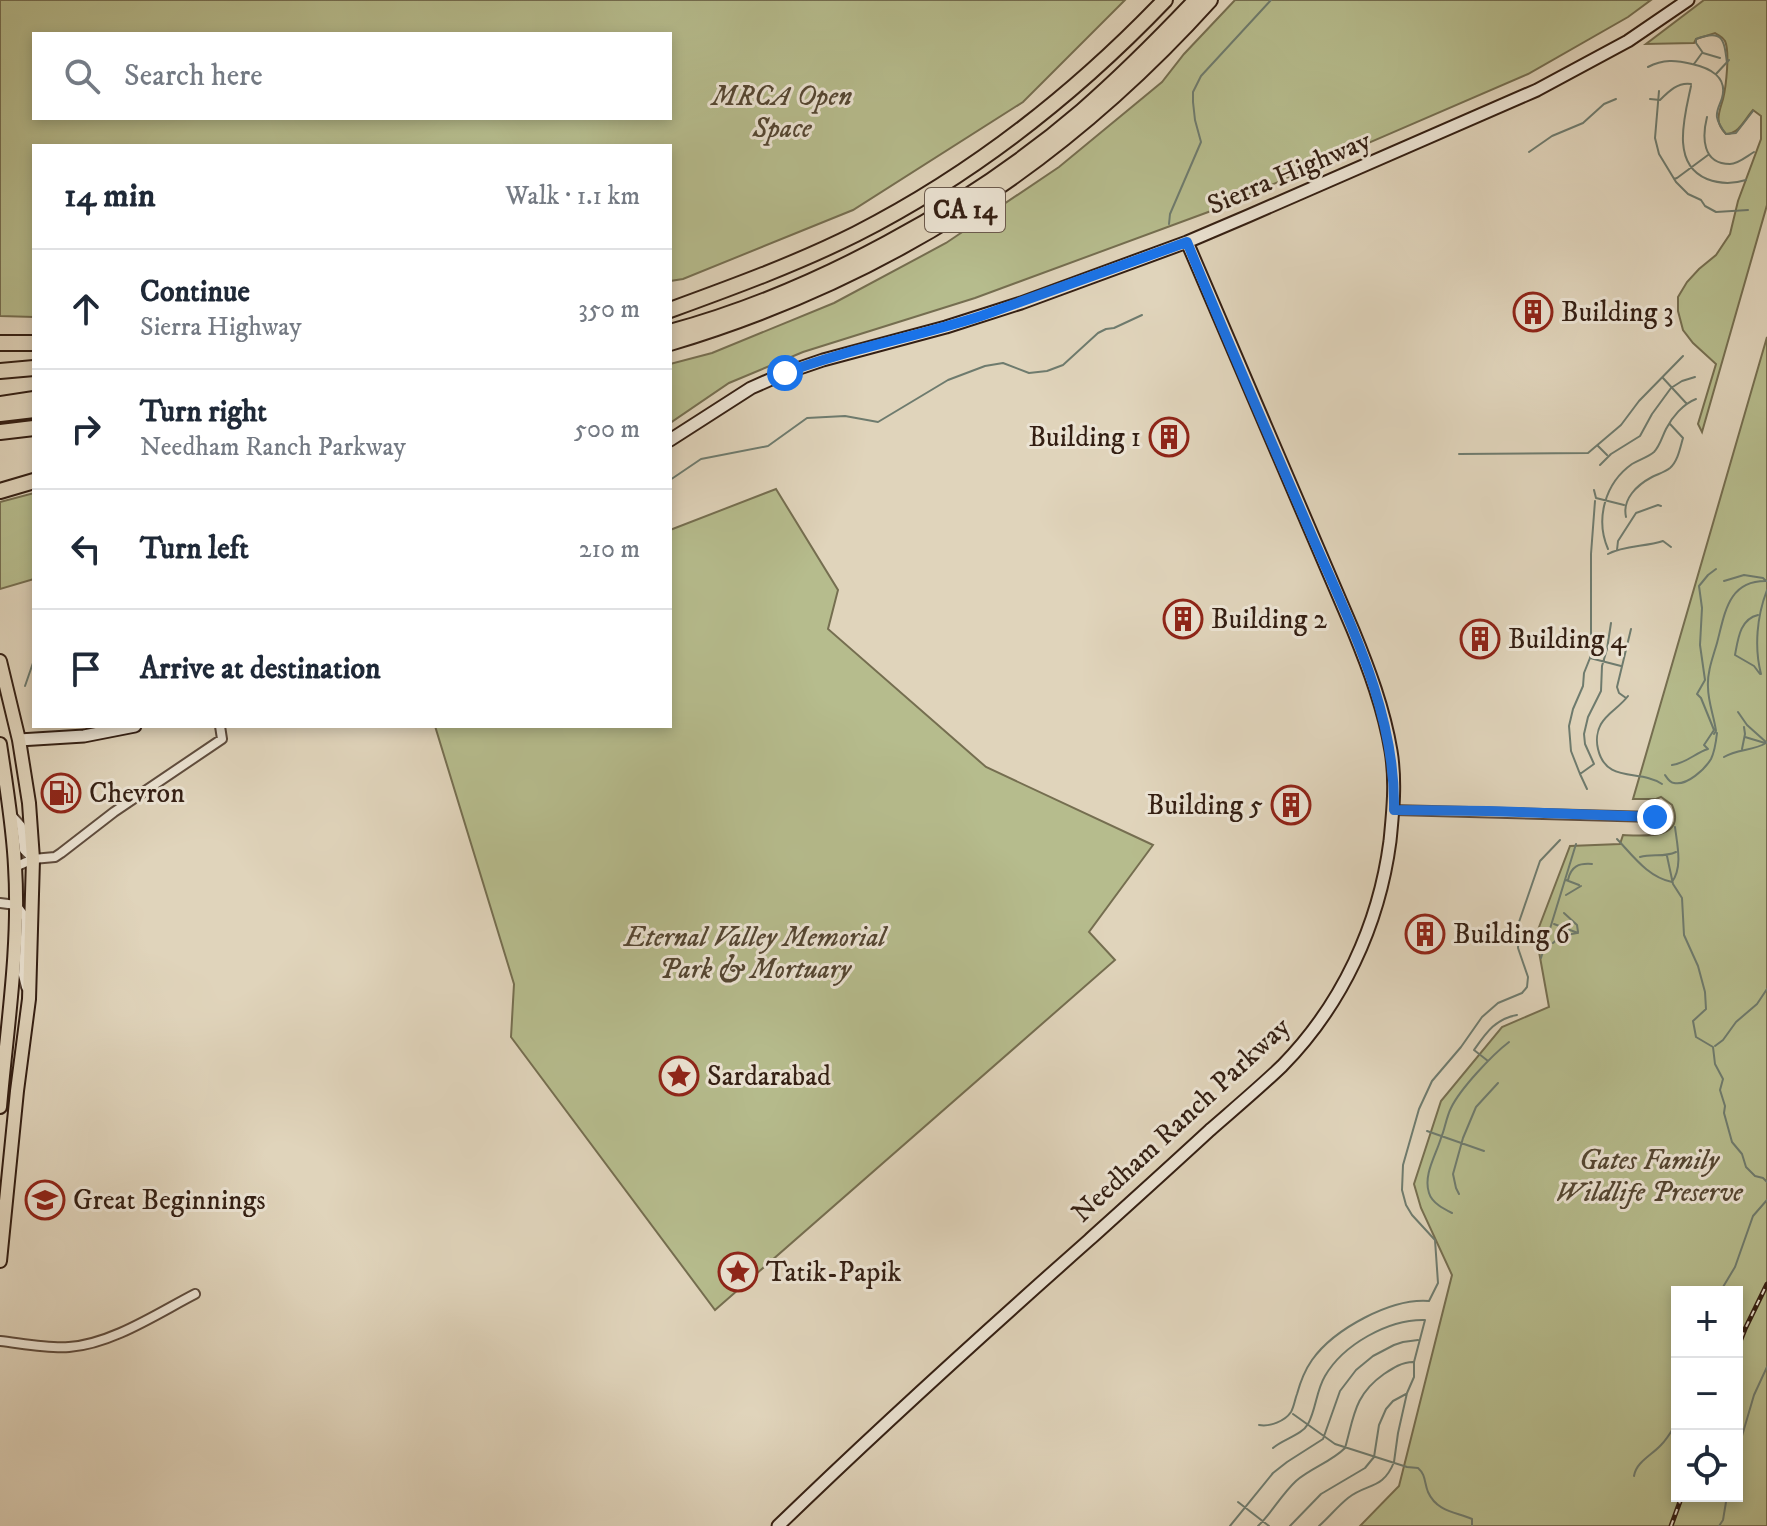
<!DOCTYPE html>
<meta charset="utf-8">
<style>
body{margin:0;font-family:"IM FELL DW Pica",serif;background:#f6f6f7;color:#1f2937}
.controls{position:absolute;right:24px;bottom:24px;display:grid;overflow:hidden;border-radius:0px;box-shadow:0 4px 12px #0003}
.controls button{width:72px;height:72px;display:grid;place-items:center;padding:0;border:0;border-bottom:2px solid #e0e1e3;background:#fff;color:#1f2937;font:40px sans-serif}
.stop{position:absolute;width:24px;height:24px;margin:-18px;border:6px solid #1a73e8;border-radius:50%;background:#fff}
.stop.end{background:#1a73e8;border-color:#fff;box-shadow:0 2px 8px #0008}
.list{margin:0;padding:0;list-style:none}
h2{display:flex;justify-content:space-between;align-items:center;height:104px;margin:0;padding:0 32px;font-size:34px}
h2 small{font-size:26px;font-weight:400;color:#747a83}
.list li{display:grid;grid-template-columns:52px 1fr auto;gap:24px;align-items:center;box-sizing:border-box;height:120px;padding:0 32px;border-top:2px solid #e0e1e3}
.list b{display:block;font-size:30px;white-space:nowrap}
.list p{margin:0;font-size:26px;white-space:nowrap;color:#747a83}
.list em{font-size:26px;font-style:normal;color:#747a83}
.icon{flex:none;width:44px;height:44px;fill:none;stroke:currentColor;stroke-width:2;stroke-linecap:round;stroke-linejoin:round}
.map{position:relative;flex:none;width:1767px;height:1526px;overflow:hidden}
.search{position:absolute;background:#fff;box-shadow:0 4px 12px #0003;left:32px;top:32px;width:640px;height:88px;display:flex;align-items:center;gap:20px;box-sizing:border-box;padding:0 28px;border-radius:0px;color:#747a83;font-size:30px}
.panel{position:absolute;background:#fff;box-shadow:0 4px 12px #0003;left:32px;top:144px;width:640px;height:584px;border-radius:0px}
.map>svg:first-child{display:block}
</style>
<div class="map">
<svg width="1767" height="1526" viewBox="0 0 1767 1526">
<rect width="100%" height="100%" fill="#e0d4bb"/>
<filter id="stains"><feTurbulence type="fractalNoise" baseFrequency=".0025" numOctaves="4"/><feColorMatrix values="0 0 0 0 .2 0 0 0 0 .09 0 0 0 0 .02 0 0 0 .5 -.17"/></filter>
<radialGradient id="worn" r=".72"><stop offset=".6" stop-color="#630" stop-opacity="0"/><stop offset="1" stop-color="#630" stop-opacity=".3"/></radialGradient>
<path fill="#b6bc8d" stroke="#756e50" stroke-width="2" fill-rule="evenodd" d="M0 0H1125L1023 102 853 210 683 279 670 281V146H34V317L0 316ZM34 34H670V118H34Z
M1235 0H1651L1628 17 1528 74 1211 211 975 298 803 352 729 383 670 423V364L712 353 834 303 946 243 1059 167 1162 82 1184 54Z
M1704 0H1767V205L1702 432 1698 424 1716 364 1693 343 1683 330 1678 311V297L1687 282 1699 269 1716 255 1730 234 1738 201 1761 139V116L1753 110C1745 119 1739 134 1726 134 1714 122 1719 113 1723 99 1726 87 1730 52 1725 41 1723 37 1719 36 1715 33L1696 39 1694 43 1646 44Z
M1767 337V1526H1360L1399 1486 1452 1275 1421 1208 1414 1184 1441 1101 1502 1027 1549 1007 1536 935 1570 846 1620 844 1623 835C1644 836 1687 840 1672 805L1661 797 1656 799H1633ZM1677 1292H1737V1496H1677Z
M776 489 838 590 828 629 986 767 1153 845 1089 932 1115 960 715 1310 511 1037 514 984 435 726H670V530Z
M34 493V579L0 589V502Z"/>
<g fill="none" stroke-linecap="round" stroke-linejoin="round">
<path stroke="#6e7b6e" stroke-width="2" d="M1720 58 1703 53 1696 43V39C1723 29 1724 39 1727 63
M1694 64 1702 53
M1648 67C1663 59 1676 60 1692 64 1710 68 1728 77 1722 98 1720 105 1716 110 1717 117 1718 123 1722 129 1726 134L1736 133 1753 111
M1716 74 1729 60
M1691 86C1685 115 1670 164 1707 179 1720 184 1733 184 1746 180
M1659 91 1655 138 1659 154 1676 182 1688 194 1701 200 1705 206 1716 212 1748 210
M1650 99 1660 100C1669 91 1678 82 1691 84
M1707 117C1702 137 1702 164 1730 164 1738 164 1747 156 1754 152
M1529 152 1552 136 1583 123 1604 104 1616 99
M1674 179 1677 178 1708 155
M1169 224 1170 214 1201 142 1195 120 1193 102V92L1201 76 1271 0
M1663 378 1686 403
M1598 446 1607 455
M1459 454 1588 453 1621 425 1639 401 1683 356
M1600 465 1611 454 1640 436 1652 414 1671 388 1682 381 1695 377
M670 480 701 459 768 446 807 418 845 416 878 422 948 380 985 366 1003 363 1029 373 1047 371 1063 365 1098 333 1106 329 1114 328 1142 315
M1594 490 1596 498 1624 505
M1626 517C1622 499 1637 485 1652 477 1658 474 1665 472 1670 468 1678 461 1680 448 1683 438L1670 424
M1608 549C1595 519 1605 483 1632 464 1639 460 1648 457 1654 452 1660 446 1662 437 1666 429 1672 417 1683 404 1696 399
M1617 550 1618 541 1636 513 1658 505 1661 506
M1608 554C1624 545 1645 547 1663 541L1671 547
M1724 581 1744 575 1763 578 1766 581
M1758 615C1740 619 1738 639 1735 655L1754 666 1760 674
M1590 658 1621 666
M1761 674C1754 647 1757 616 1767 590
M25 686 34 660
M1628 696C1620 707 1607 713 1601 724 1597 731 1596 741 1598 749 1606 784 1640 769 1662 784
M1626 698 1619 693 1617 687 1631 629
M1738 712 1747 725 1766 742
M1714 734 1716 731C1714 716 1708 702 1708 687 1707 672 1713 657 1717 643 1725 613 1728 580 1767 581
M1745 737 1765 743
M1742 749 1745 734 1744 727
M1724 757C1737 749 1753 751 1766 743
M1672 765C1687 763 1695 753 1708 749L1704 745 1714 730 1701 698 1697 694 1705 680 1700 645 1702 608 1699 586 1708 575 1716 569
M1580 774 1571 751 1569 726 1573 709 1583 686 1584 673 1590 658 1591 646V554L1595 501
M1665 775C1667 778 1670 783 1674 783 1687 786 1705 769 1711 759 1715 751 1716 742 1717 733
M1587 789 1580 774 1594 764 1585 744 1584 734 1588 717 1601 691 1602 666 1607 649 1611 623
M1617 839C1634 857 1648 877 1672 882 1683 867 1677 844 1675 827
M1667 856 1673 884 1682 898 1684 935 1698 966 1705 992 1706 1009 1693 1021 1696 1037 1713 1047 1715 1064 1723 1079 1720 1090 1725 1106 1724 1113 1732 1142 1742 1154 1746 1167 1755 1176 1763 1178 1767 1182
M1640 857C1653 853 1663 858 1676 852
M1566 880 1579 885
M1568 880C1571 866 1579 863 1592 864
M1566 895 1581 886
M1564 913 1577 925 1578 932
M1554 924 1578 933
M1553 943 1561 936 1577 933
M1541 958 1576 844
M1715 1046 1723 1040 1736 1022 1757 1004 1767 989
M1488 1061 1474 1050C1486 1033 1495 1019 1517 1015
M1427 1131 1484 1151
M1459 1194 1456 1188 1453 1174 1463 1138 1476 1107 1498 1083
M1452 1213C1444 1209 1432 1203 1429 1193 1423 1175 1436 1155 1441 1138 1445 1129 1446 1118 1451 1108 1460 1089 1492 1055 1509 1042
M1720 1292 1735 1267 1753 1216 1767 1200
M1293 1414 1335 1444 1407 1467 1418 1468C1426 1475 1424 1482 1428 1492 1437 1512 1456 1512 1472 1519V1526
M1259 1425C1270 1427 1285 1421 1291 1412 1294 1407 1295 1399 1297 1394 1300 1383 1305 1370 1312 1360 1334 1329 1391 1298 1429 1301L1438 1283 1435 1240 1412 1215 1406 1205 1402 1190 1403 1165 1419 1109 1432 1081 1461 1047 1482 1017 1498 1003 1522 993 1527 987 1528 977 1518 948 1519 922 1540 861 1560 840
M1273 1448C1283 1439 1302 1435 1308 1424 1316 1410 1316 1391 1325 1376 1343 1345 1388 1319 1425 1320L1414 1362V1377L1407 1393 1398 1433 1394 1462C1383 1490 1367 1483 1348 1498 1338 1506 1329 1517 1319 1526
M1737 1453 1754 1395 1767 1367
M1634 1476C1636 1462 1652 1455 1661 1445 1668 1438 1672 1430 1677 1422
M1238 1502 1269 1526
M1230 1526 1273 1473 1287 1462 1323 1439 1340 1391 1356 1370 1373 1356 1394 1345 1403 1342 1418 1340
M1258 1526C1271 1514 1281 1495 1296 1481 1311 1468 1331 1462 1345 1448 1354 1417 1354 1395 1384 1374 1393 1368 1402 1362 1413 1362
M1290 1526 1321 1494 1365 1468 1374 1457 1379 1425 1386 1409 1393 1401 1406 1394
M1719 1526 1723 1520 1727 1496"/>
<g stroke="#5f4c3d" stroke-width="12">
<path id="street" d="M1394 810 1655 817
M12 816 21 826 24 850 33 859
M15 867 33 859 55 857 61 853 114 812 222 739 220 726
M0 903 16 905 26 918 23 975 26 987
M0 1341C19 1343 50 1349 69 1347 112 1344 158 1313 195 1294"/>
</g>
<g stroke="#341f13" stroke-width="15">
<path id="secondary" d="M670 440 751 388 785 373 823 360 946 327 1021 303 1187 242 1248 216 1537 90 1628 41 1688 0
M19 740 84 736 135 726
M778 1526C879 1428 984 1333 1089 1240 1130 1203 1170 1167 1210 1130 1234 1109 1259 1088 1282 1066 1342 1005 1379 925 1390 841 1393 811 1396 781 1391 751 1384 709 1369 669 1353 630L1187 242"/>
</g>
<g stroke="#341f13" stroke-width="16">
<path id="primary" d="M0 661 19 740 29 803 33 859 29 999 17 1091 0 1261
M0 744C6 784 13 825 15 866 20 946 7 1027 0 1107"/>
</g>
<g stroke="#341f13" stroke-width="18">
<path id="highway" d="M670 310C733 287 796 264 856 234 972 175 1075 94 1165 0
M670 332C814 293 969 208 1082 111 1122 76 1159 39 1196 0
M0 343H34
M670 343C884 279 1060 166 1210 0
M0 371 34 368
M0 404 34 399
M0 414 34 410
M0 432 34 428
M0 491 34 481"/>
</g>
<use href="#street" stroke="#ebe3d3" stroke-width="8"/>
<use href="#secondary" stroke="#ebe3d3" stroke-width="11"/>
<use href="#primary" stroke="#e0d4bb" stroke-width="12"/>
<use href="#highway" stroke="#e0d4bb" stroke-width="14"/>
<g stroke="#341f13" stroke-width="5">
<path id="rail" d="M1737 1349 1745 1329 1767 1284
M1671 1526 1682 1496"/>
</g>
<use href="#rail" stroke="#ebe3d3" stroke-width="2" stroke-dasharray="6" stroke-linecap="butt"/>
</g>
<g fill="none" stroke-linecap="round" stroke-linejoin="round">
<path stroke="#1a73e8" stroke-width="10" d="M785 373C848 349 916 337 981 316L1187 242C1225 336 1266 429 1306 522 1345 614 1396 707 1394 810L1488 811 1655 817"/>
</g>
<defs>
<g id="building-ring" transform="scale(2)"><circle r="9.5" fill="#ebe3d3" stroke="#8f2418" stroke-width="1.5"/><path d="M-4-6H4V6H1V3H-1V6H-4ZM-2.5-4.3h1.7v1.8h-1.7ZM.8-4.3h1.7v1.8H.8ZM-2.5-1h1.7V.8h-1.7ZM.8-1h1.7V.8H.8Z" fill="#8f2418"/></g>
<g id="fuel-ring" transform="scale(2)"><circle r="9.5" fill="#ebe3d3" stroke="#8f2418" stroke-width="1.5"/><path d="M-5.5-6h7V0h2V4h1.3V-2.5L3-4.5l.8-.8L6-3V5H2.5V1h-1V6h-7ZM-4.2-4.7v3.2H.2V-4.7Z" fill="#8f2418"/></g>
<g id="sight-ring" transform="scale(2)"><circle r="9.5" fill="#ebe3d3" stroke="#8f2418" stroke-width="1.5"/><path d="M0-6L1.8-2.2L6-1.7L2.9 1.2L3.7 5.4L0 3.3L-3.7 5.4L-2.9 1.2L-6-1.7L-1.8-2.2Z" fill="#8f2418"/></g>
<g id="school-ring" transform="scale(2)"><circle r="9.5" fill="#ebe3d3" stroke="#8f2418" stroke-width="1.5"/><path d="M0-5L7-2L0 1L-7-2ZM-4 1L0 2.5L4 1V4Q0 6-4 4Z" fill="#8f2418"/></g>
</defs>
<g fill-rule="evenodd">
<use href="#building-ring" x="1533" y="312"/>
<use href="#building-ring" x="1169" y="437"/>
<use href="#building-ring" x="1183" y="619"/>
<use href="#building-ring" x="1480" y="639"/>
<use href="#fuel-ring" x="61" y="793"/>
<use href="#building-ring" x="1291" y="805"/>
<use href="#building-ring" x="1425" y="934"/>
<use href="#sight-ring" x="679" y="1076"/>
<use href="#school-ring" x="45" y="1200"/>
<use href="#sight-ring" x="738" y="1272"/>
</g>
<g text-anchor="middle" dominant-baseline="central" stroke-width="6" stroke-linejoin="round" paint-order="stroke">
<rect fill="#ebe3d3" stroke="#6b5a4d" stroke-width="2" x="925" y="188" width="80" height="44" rx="6"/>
<g font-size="26" font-weight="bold" fill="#341f13">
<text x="965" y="210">CA 14</text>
</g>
<g font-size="28" font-style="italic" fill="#544632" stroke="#ebe3d3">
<text x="782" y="96">MRCA Open<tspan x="782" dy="32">Space</tspan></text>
<text x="755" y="937">Eternal Valley Memorial<tspan x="755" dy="32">Park &amp; Mortuary</tspan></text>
<text x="1649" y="1160">Gates Family<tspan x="1649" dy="32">Wildlife Preserve</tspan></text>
</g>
<g font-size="28" fill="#341f13" stroke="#ebe3d3">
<text transform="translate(1289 173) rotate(-23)">Sierra Highway</text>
<text transform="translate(1181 1120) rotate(-43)">Needham Ranch Parkway</text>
</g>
<g font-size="28" fill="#341f13" stroke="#ebe3d3" text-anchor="start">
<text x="1561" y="312">Building 3</text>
<text x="1141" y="437" text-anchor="end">Building 1</text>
<text x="1211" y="619">Building 2</text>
<text x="1508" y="639">Building 4</text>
<text x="89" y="793">Chevron</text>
<text x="1263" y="805" text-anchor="end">Building 5</text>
<text x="1453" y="934">Building 6</text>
<text x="707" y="1076">Sardarabad</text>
<text x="73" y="1200">Great Beginnings</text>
<text x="766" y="1272">Tatik-Papik</text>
</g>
</g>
<rect width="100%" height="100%" filter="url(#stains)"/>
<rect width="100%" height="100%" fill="url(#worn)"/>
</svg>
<div class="controls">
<button>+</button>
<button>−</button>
<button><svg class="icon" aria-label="locate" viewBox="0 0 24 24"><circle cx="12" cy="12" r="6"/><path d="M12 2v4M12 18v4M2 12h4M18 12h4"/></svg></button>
</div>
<div class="stop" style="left:785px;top:373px"></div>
<div class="stop end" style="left:1655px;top:817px"></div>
<div class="search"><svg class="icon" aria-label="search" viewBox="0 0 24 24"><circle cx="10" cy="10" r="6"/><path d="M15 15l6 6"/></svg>Search here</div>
<section class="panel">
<h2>14 min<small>Walk · 1.1 km</small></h2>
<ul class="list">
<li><svg class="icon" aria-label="ahead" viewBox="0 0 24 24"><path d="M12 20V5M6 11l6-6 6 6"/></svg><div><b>Continue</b><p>Sierra Highway</p></div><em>350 m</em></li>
<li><svg class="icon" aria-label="right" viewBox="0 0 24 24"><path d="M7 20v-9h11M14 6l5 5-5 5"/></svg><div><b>Turn right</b><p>Needham Ranch Parkway</p></div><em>500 m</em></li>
<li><svg class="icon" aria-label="left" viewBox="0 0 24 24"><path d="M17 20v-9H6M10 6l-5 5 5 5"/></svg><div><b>Turn left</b></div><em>210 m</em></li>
<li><svg class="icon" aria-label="arrive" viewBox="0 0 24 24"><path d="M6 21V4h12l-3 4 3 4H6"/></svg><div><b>Arrive at destination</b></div></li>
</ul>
</section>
</div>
